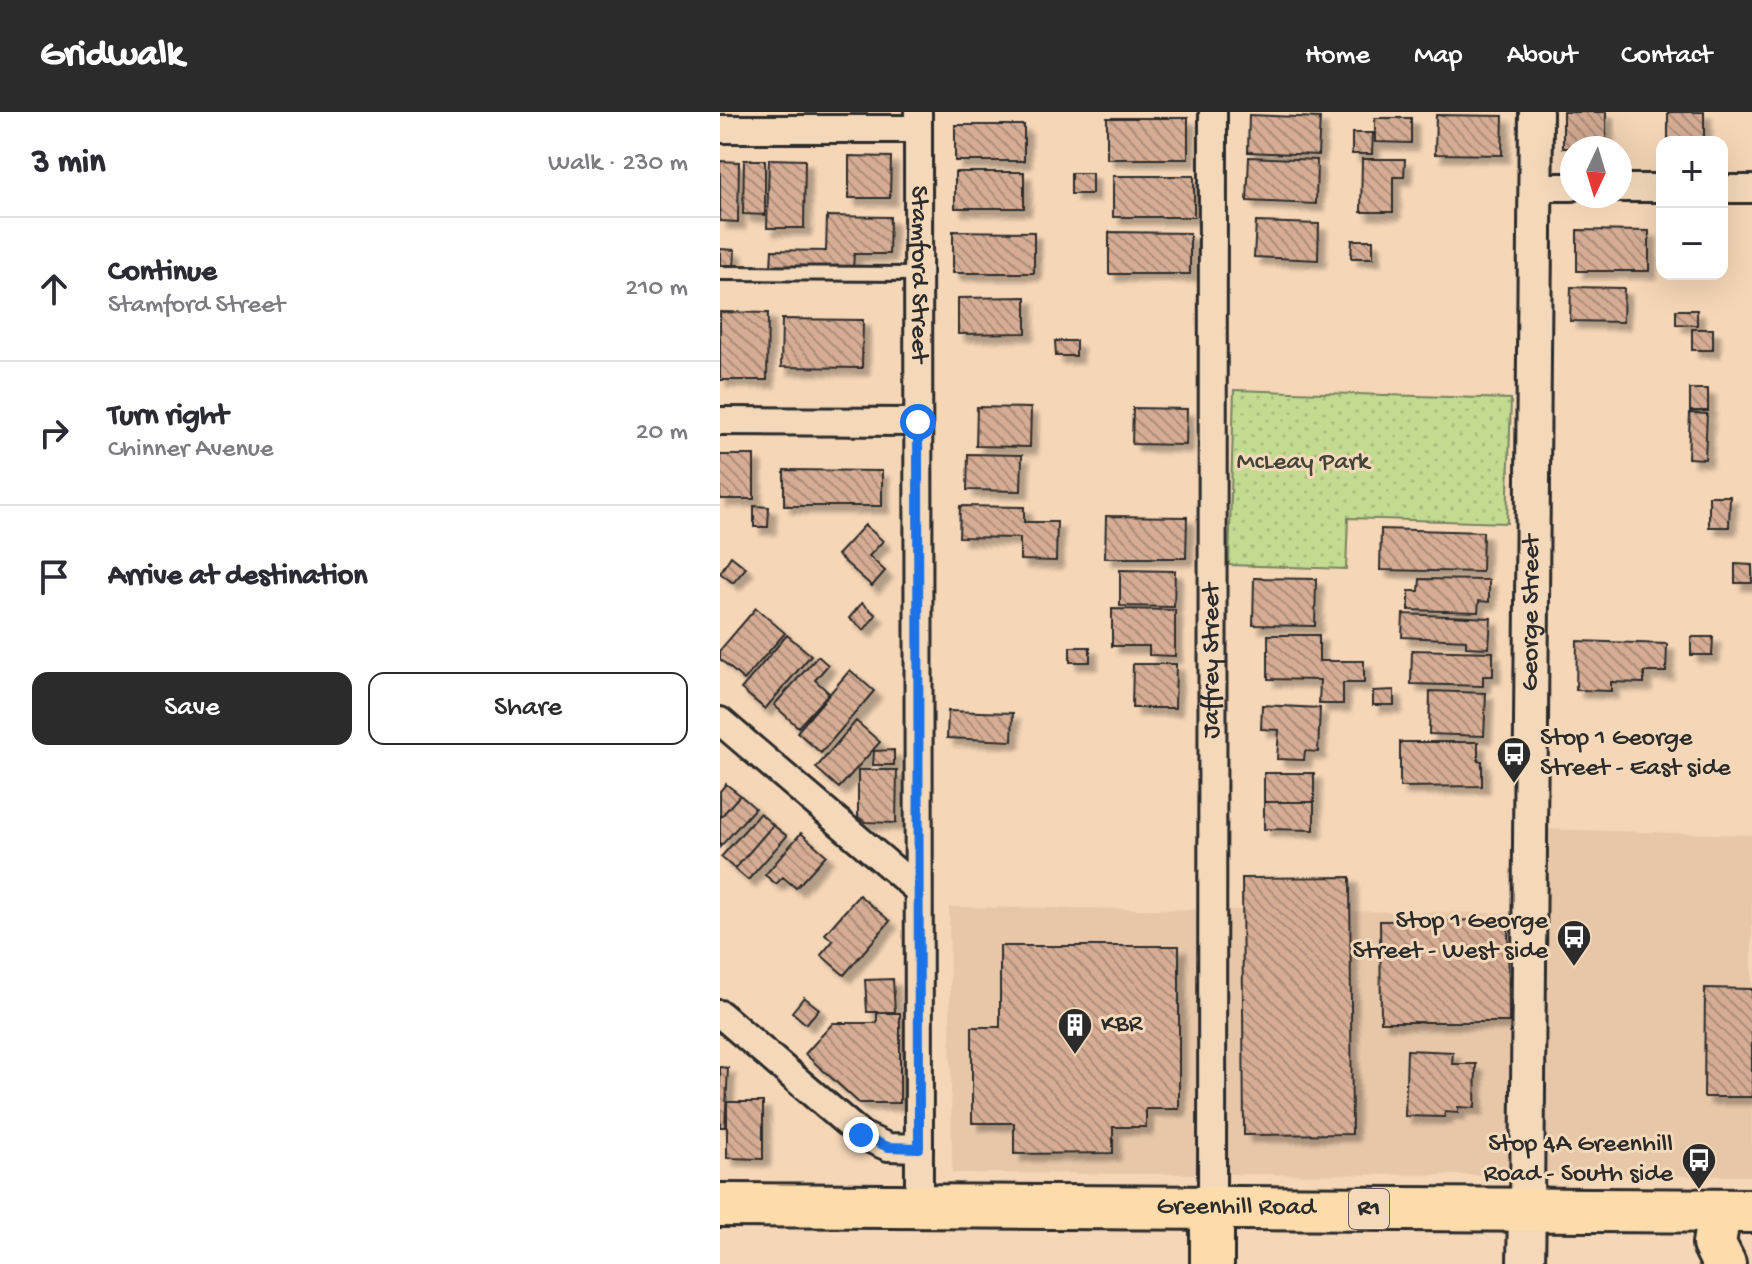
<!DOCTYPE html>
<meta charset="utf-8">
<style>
body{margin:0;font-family:"Gochi Hand",sans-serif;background:#f7f7f7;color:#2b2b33}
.controls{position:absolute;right:24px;top:24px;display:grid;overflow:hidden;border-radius:16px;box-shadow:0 8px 32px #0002}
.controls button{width:72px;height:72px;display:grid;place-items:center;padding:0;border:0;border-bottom:2px solid #e1e1e2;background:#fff;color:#2b2b33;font:40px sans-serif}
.compass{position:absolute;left:840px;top:24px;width:72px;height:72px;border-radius:50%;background:#fff;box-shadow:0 8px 32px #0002;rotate:184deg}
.stop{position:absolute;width:24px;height:24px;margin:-18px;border:6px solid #1a73e8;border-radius:50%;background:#fff}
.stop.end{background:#1a73e8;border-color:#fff;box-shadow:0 2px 8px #0008}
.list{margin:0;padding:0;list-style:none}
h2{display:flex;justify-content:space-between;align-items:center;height:104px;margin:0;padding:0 32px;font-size:34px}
h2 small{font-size:26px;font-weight:400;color:#7c7c81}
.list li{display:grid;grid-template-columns:52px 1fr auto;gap:24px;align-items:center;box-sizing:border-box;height:144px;padding:0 32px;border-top:2px solid #e1e1e2}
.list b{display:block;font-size:30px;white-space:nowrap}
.list p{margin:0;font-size:26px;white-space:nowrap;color:#7c7c81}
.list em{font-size:26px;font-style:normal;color:#7c7c81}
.actions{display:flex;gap:16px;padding:24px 32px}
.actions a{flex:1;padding:18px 0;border:2px solid #2b2b2b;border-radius:16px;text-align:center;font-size:28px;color:#2b2b2b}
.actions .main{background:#2b2b2b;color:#fff}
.icon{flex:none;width:44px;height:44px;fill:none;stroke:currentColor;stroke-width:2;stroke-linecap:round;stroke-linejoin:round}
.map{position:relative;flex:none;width:1032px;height:1152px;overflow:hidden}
header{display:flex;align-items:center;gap:48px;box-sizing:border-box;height:112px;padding:0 40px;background:#2b2b2b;color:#fff}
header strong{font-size:38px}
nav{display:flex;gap:44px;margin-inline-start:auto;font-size:28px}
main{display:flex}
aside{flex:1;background:#fff}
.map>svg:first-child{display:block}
</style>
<header>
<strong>Gridwalk</strong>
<nav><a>Home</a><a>Map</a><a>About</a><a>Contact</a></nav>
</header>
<main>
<aside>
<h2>3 min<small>Walk · 230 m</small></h2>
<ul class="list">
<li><svg class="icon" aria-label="ahead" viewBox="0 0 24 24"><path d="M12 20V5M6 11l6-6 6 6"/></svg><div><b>Continue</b><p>Stamford Street</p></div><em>210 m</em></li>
<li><svg class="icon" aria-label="right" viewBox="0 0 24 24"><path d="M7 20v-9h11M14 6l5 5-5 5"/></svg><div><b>Turn right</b><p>Chinner Avenue</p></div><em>20 m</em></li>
<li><svg class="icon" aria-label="arrive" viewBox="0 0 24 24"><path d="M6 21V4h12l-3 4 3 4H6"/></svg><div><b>Arrive at destination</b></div></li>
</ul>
<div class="actions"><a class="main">Save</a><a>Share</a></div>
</aside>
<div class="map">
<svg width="1032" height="1152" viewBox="0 0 1032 1152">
<defs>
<pattern id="park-dots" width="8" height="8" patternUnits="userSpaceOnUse" patternTransform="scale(2)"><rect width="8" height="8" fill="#c3db91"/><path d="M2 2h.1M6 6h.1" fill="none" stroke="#a8bc7d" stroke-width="1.8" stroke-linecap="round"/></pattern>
<pattern id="building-back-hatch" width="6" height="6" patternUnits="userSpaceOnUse" patternTransform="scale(2)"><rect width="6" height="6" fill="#d6ad94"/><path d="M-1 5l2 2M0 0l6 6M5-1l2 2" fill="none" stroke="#ae8d79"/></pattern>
<filter id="shadow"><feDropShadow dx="7" dy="7" stdDeviation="2" flood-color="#0004"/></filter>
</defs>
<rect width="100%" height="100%" fill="#f5d6b7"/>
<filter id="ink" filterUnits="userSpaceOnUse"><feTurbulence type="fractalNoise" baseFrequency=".0125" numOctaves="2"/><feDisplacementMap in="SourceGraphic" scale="16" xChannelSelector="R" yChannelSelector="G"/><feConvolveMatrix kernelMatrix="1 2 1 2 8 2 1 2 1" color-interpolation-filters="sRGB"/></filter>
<g filter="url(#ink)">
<path fill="#e8c7a9" d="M822 717 1032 723V1064L232 1061 229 795 794 801Z"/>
<path fill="url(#park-dots)" stroke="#77835e" stroke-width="2" d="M514 278 791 287 787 411 628 406 626 457 509 453Z"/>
<path fill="url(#building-back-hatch)" stroke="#2b2b2b" stroke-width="2" filter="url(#shadow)" d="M843 0H886V36H843Z
M948 0H984V30H948Z
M529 3 600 6 598 43 528 40Z
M716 3 783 4 782 43 715 42Z
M387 6H468V47H387Z
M655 6H691V31L655 30Z
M235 13H304V49H235Z
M632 21H653L652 42H632Z
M129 44 171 45 170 86H129Z
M529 45 597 48 596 92 527 89Z
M49 47 85 48 84 116H47Z
M642 47H685L684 65H673V100H641Z
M24 48H45V103L23 102Z
M0 49 19 50 18 110 0 109Z
M235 60H304V96H235Z
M351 61H372V82H351Z
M393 64H474V105H393Z
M107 104 170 105 169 142H134L133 156 51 155 52 138 106 139Z
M536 110 599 112 598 148 534 145Z
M857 118 929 119V159H857Z
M233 119 314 120V161H233Z
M389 120 470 121V162H389Z
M632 128H653V146H631Z
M0 137 15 138 14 156H0Z
M851 175 904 176 903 210 850 209Z
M306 185V221L238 222V186Z
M956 198H977V213L956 212Z
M0 200 48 201 47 268H0Z
M62 207 143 208 142 256 61 255Z
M972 217H993V238H972Z
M335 229H356V244H336Z
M970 277H988V299H970Z
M257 295 311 296 310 335 256 334Z
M413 296 467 297 466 333 412 332Z
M970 301 987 302 985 347 968 346Z
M248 342 302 343 301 379 247 378Z
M0 343H34V387H0Z
M64 358 162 359V394H64Z
M989 384H1010L1009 415H989Z
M34 394 49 395 48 415H34Z
M240 394 304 395V410H337L336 449 300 448V426L239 425Z
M386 404 467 405 466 446H385Z
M145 413 163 429 149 444 165 459 152 474 117 443Z
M661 417 763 420 762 460 660 458Z
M11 444 26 456 13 471 0 461Z
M1015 452 1032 453V471H1015Z
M400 458 455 459 454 495 400 494Z
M534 466 596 467 595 514 533 513Z
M700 467 769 468V490L759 489 758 500 689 498V479H699Z
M142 491 156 503 144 518 129 506Z
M36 496 65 521 24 568 0 547V538Z
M392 497 455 498V544L429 543V534H392Z
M683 502 771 506 769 536 746 535V528L682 525Z
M67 523 91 543 45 597 21 577Z
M548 523H599V549H644V571H623V592H599L600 568 548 567Z
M971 525H993L992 543H971Z
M857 529 947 532 946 560H924V571L891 570V579L856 578Z
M350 535H370V550H350Z
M692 538 773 540V564H763V574L691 572Z
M98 544 108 553 95 568 109 581 78 615 54 593Z
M413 552H456L455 596H412Z
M130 558 154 579 101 641 77 620Z
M674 578V593H653V579Z
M710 579 766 581 764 624 709 622Z
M542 593 600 596 598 640 585 639 584 648 557 647 559 618 541 617Z
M228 599 293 601 292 629 227 626Z
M136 609 160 630 119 676 96 656Z
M680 630H758V649H762V674L680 675Z
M174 638V653H153L154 639Z
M138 658H177L176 711 145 710 138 705Z
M544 661H594V690H544Z
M6 672 20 683 0 706V679Z
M20 683 35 696 0 735V706Z
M544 690H594V718L544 717Z
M40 701 53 713 15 757 1 745Z
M53 713 67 724 28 768 15 757Z
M81 721 106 743 76 776 63 765 56 772 45 763Z
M630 765 632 1022 524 1023 522 766Z
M139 783 170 809 124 863 101 843 113 829 105 822Z
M788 808 789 910H661L660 809Z
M280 834H459V997H426V1015H393V1041L294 1042V1011H252V915H280Z
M173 867 175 900H147L145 868Z
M985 876 1032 877V985H984Z
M84 885 99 897 86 912 72 900Z
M157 901H180V991H139L85 942 113 911H157Z
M687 938 733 940 732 952H756L755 996 738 995V1001L725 1000V1005L685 1004Z
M0 955 8 956 5 1015H0Z
M7 990H43V1047L7 1046Z"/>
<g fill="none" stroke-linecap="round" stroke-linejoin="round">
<g stroke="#2b2b2b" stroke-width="18">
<path id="service" d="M0 161 198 162"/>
</g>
<g stroke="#2b2b2b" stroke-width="32">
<g id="minor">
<path id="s1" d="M198 0 199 1094"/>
<path d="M0 17H198"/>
<path d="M815 75H852"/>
<path d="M900 76H942"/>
<path d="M1002 77H1032"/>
<path d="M0 309 198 310"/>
<path d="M0 609 198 778"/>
<path d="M0 902 141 1023 168 1035 199 1036"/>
<path id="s2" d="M492 1097 493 0"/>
</g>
</g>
<g stroke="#2b2b2b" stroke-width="38">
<g id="tertiary">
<path id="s3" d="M807 1097 816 0"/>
</g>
</g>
<g stroke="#2b2b2b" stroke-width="42">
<path id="secondary" d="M806 1152 807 1097"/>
</g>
<g stroke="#2b2b2b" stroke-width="48">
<g id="trunk">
<path id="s4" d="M0 1093 1032 1099"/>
<path d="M999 1099 994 1132 1004 1152"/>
<path d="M492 1152V1097"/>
</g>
</g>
<use href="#service" stroke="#f3d9ba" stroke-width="12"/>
<use href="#minor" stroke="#f3d9ba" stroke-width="26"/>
<use href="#tertiary" stroke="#f3d9ba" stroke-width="32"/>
<use href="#secondary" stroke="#f3d9ba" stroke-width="36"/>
<use href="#trunk" stroke="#fddcac" stroke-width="42"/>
</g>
</g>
<g fill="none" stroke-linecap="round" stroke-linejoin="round" filter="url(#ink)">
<path stroke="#1a73e8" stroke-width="10" d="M141 1023 168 1035 199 1036 198 310"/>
</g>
<defs>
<g id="bus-pin" transform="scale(1.8)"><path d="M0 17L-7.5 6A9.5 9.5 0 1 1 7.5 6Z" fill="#2b2b2b" stroke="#f3d9ba"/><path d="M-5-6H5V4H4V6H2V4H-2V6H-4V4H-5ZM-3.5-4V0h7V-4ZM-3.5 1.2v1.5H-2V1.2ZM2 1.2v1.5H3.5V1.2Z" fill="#fff"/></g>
<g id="building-pin" transform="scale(1.8)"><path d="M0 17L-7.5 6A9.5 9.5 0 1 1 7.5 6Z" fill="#2b2b2b" stroke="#f3d9ba"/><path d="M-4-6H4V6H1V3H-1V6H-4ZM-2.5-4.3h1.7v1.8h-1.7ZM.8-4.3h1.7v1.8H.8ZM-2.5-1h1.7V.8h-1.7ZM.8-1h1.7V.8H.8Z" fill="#fff"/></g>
</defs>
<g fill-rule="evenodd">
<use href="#bus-pin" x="794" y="642"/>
<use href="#bus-pin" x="854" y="825"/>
<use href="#building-pin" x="355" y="913"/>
<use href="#bus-pin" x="979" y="1048"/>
</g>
<g text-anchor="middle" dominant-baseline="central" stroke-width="6" stroke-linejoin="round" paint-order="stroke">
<rect fill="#f3d9ba" stroke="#675f56" stroke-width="2" x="629" y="1077" width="40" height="40" rx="6"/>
<g font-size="24" font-weight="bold" fill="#2b2b2b">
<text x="649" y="1097">R1</text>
</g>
<g font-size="26" fill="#2b2b2b" stroke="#f3d9ba">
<text stroke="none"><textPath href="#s1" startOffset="162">Stamford Street</textPath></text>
<text stroke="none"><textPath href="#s3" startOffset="596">George Street</textPath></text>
<text stroke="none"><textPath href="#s2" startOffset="548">Jaffrey Street</textPath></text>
<text stroke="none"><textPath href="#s4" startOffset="516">Greenhill Road</textPath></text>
</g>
<g font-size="26" fill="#42453a" stroke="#f3d9ba">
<text x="583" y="351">McLeay Park</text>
</g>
<g font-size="26" fill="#2b2b2b" stroke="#f3d9ba" text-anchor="start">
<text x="820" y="627">Stop 1 George<tspan x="820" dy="30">Street - East side</tspan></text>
<text x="828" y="810" text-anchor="end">Stop 1 George<tspan x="828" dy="30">Street - West side</tspan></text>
<text x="381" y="913">KBR</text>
<text x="953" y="1033" text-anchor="end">Stop 4A Greenhill<tspan x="953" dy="30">Road - South side</tspan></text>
</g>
</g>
</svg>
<div class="controls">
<button>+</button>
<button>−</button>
</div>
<svg class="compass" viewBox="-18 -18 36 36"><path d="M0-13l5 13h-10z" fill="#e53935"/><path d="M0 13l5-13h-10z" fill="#7c7c81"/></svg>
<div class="stop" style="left:198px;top:310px"></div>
<div class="stop end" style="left:141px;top:1023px"></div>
</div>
</main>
